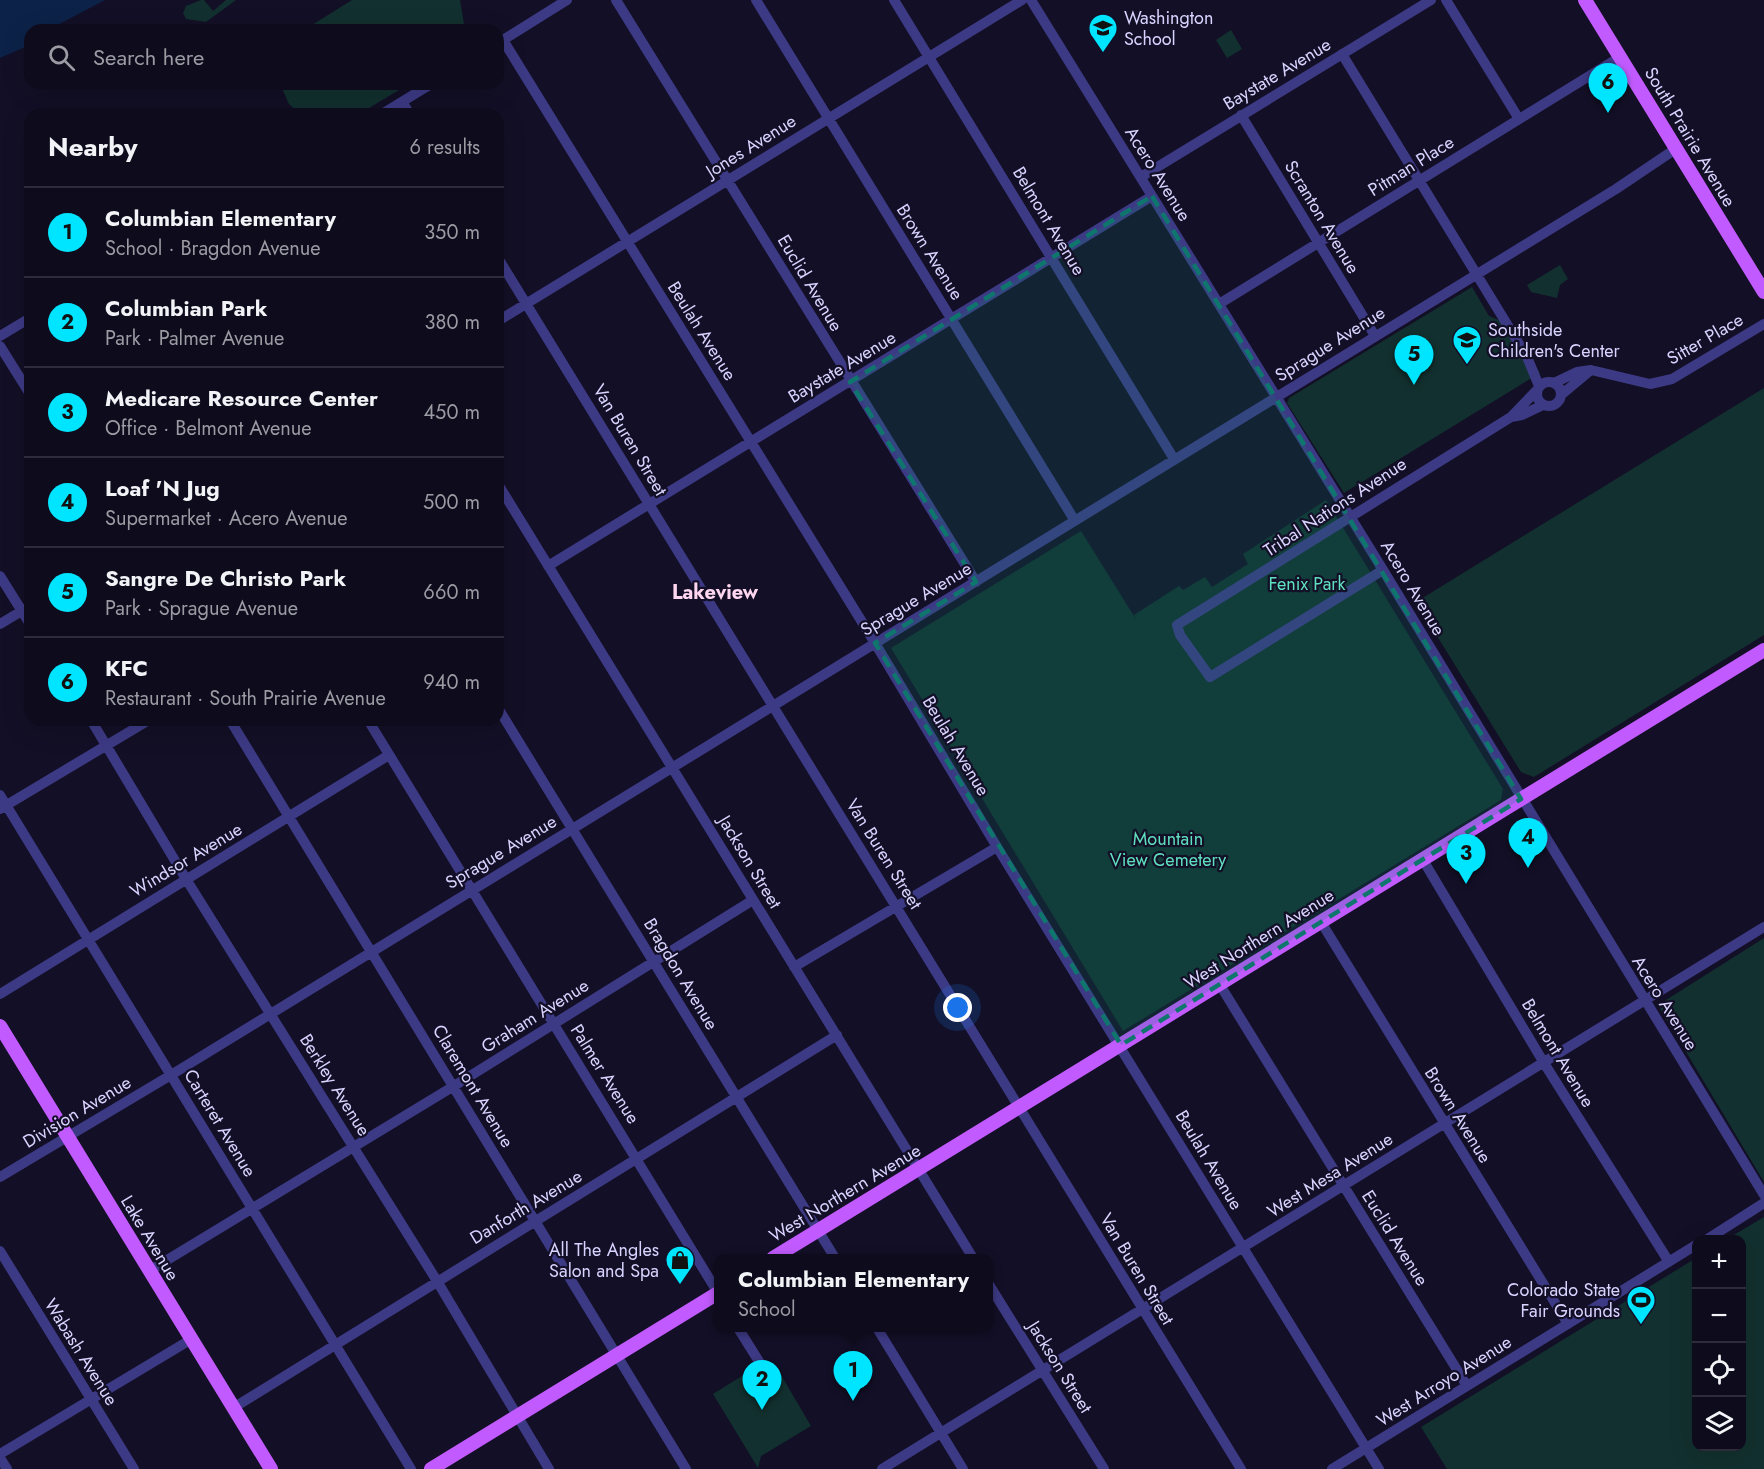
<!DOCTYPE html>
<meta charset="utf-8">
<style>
body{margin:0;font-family:Jost,sans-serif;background:#171425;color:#f1f3f6}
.controls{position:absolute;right:18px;bottom:18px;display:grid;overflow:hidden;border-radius:12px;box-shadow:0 6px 24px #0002}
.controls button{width:54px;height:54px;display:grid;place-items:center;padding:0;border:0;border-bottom:2px solid #2e2b3b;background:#0e0b1c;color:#f1f3f6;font:30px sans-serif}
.you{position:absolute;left:958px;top:1008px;width:21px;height:21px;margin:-15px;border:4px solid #fff;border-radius:50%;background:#1a73e8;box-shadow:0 0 0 9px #1a73e833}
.badge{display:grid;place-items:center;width:39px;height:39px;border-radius:50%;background:#00e5ff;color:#111;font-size:20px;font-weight:700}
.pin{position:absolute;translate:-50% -50px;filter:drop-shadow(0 2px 3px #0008)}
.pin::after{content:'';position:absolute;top:32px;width:21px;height:18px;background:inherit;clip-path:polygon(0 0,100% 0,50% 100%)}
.popup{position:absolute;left:714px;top:1254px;width:279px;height:78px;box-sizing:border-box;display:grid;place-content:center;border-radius:12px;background:#0e0b1c;filter:drop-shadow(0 2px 4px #0005);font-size:20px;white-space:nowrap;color:#9b9ba3}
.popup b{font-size:22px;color:#f1f3f6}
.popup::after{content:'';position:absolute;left:50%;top:100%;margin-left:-12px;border:12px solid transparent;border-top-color:#0e0b1c}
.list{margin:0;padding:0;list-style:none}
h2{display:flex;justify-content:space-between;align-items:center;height:78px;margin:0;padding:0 24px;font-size:26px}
h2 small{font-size:20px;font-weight:400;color:#9b9ba3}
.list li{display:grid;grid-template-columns:39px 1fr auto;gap:18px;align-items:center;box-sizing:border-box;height:90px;padding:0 24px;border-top:2px solid #2e2b3b}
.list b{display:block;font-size:22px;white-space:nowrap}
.list p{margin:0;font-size:20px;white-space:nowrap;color:#9b9ba3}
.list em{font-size:20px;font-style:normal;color:#9b9ba3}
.icon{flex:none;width:33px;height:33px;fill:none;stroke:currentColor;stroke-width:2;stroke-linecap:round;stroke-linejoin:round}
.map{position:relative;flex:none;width:1764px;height:1469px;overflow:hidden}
.search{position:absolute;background:#0e0b1c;box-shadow:0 6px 24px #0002;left:24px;top:24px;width:480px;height:66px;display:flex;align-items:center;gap:15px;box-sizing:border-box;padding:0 21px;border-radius:18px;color:#9b9ba3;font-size:22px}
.panel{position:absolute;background:#0e0b1c;box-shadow:0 6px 24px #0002;left:24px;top:108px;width:480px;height:618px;border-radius:18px}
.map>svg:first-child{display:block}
</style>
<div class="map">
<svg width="1764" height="1469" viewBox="0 0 1764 1469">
<rect width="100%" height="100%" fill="#130f26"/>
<path fill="#12302f" d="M201 0H204L213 11 226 0H236L206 22 186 19 183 13 186 6Z
M352 0H460L465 30H304Z
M1231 30 1242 49 1227 58 1216 40Z
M280 84H409L359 114H300L289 104Z
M1560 265 1568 279 1560 285 1557 298 1531 292 1527 285Z
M1472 287 1489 316 1508 324 1540 373 1344 493 1287 403 1289 398Z
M1764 388V635L1534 777 1521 772 1416 602Z
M1326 500 1503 789 1501 800 1123 1031 891 648 1081 531 1137 621 1134 615 1179 586 1183 590 1205 577 1212 587 1248 564 1243 554Z
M1764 938V1182L1658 1005Z
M1764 1217V1469H1447L1421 1427 1696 1258V1446H1742V1240L1727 1239Z
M766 1361 776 1378 781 1375 811 1426 761 1456 758 1468 713 1394Z"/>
<path fill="#0c2248" d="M0 0H105L48 30H30V45L0 58Z"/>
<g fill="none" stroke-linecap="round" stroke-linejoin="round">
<path stroke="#3d3a85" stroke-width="10" d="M616 0 976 582
M756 0 1075 521
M894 0 1174 459
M1031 0 1372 552 1764 1195
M1446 0 1519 119
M503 40 875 643 997 847 1379 1469
M498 43 567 0
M1342 54 1527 357 1539 386
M402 102 410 114
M382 114 431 84
M1241 115 1375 336
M1141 177 1431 0
M498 258 1241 1469
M1219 304 1620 57
M498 321 1022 0
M0 336 30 318
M0 346 30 394
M1537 394a12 12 0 1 1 24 0a12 12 0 1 1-24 0Z
M1554 383 1577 372 1591 370 1650 384 1672 379 1764 324
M1561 395 1591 370
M1511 417 1522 415 1543 405
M498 484 973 1258
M548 566 1152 196
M1383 570 1210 677 1180 635 1177 625 1511 417 1537 390
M0 576 30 624
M0 624 30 606
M498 708 835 1258
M91 720 186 879 437 1281 549 1469
M230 720 686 1469
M368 720 718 1293
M0 795 411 1469
M0 809 149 720
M1423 860 1544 1063 1669 1262
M1321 922 1568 1324
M794 967 997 847
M1220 985 1467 1386
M0 994 389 755
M0 1177 171 1075 1616 189 1677 148
M1706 1240 1764 1203
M0 1251 134 1469
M149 1271 454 1086 753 900
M988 1283 1104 1469
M738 1328 765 1371 762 1384
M877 1328 963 1469
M233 1408 837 1035
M0 1454 190 1340
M0 1458 7 1469
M882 1469 1764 927
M1332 1469 1696 1245"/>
<path stroke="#c25bff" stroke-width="14" d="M1585 0 1764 292
M0 1026 271 1469
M773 1258 1764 650
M431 1469 718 1293"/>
</g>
<path fill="#0f766e" fill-opacity="0.2" stroke="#0f766e" stroke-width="4.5" stroke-dasharray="12 8" stroke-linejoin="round" d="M1152 196 1521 799 1121 1045 875 643 976 582 850 382Z"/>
<defs>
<g id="school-pin" transform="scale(1.5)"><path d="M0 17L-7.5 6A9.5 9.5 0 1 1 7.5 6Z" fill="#00e5ff" stroke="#130f26"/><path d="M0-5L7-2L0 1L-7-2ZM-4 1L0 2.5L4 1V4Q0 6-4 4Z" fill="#111"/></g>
<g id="shop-pin" transform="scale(1.5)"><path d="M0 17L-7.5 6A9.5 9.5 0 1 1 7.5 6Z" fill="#00e5ff" stroke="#130f26"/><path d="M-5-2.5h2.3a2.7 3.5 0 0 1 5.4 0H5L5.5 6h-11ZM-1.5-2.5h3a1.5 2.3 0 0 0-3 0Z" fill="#111"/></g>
<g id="stadium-pin" transform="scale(1.5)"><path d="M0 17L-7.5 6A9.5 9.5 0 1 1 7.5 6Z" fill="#00e5ff" stroke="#130f26"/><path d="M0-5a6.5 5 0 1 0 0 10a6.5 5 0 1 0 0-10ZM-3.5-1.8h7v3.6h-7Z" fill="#111"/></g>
</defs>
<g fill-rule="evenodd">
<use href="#school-pin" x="1103" y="28"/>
<use href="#school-pin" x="1467" y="340"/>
<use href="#shop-pin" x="680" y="1260"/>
<use href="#stadium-pin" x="1641" y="1300"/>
</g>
<g text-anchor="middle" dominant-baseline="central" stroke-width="4.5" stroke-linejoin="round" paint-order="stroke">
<g font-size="18" fill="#d9d4ff" stroke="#130f26" text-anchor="start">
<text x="1124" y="18">Washington<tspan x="1124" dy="21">School</tspan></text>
<text x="1488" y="330">Southside<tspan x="1488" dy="21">Children's Center</tspan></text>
<text x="659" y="1250" text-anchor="end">All The Angles<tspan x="659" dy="21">Salon and Spa</tspan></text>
<text x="1620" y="1290" text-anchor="end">Colorado State<tspan x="1620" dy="21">Fair Grounds</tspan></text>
</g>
<g font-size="18" fill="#d9d4ff" stroke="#130f26">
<text transform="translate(1277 74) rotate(-31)">Baystate Avenue</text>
<text transform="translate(1690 137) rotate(59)">South Prairie Avenue</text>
<text transform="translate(751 146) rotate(-32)">Jones Avenue</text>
<text transform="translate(1411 166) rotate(-32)">Pitman Place</text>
<text transform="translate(1158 174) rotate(58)">Acero Avenue</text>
<text transform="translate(1322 217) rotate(59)">Scranton Avenue</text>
<text transform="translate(1049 221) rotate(59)">Belmont Avenue</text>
<text transform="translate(930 252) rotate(58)">Brown Avenue</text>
<text transform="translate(810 283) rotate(59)">Euclid Avenue</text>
<text transform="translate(702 331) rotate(58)">Beulah Avenue</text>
<text transform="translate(1705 339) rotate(-30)">Sitter Place</text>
<text transform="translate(1330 344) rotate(-32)">Sprague Avenue</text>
<text transform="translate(842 367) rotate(-31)">Baystate Avenue</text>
<text transform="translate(630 440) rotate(59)">Van Buren Street</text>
<text transform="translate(1335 507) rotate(-33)">Tribal Nations Avenue</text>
<text transform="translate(1413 588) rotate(59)">Acero Avenue</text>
<text transform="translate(916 599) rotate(-31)">Sprague Avenue</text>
<text transform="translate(956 746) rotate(59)">Beulah Avenue</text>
<text transform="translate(501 852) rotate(-31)">Sprague Avenue</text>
<text transform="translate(884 854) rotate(58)">Van Buren Street</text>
<text transform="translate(186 860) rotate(-31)">Windsor Avenue</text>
<text transform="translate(750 862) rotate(59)">Jackson Street</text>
<text transform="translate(1259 939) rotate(-32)">West Northern Avenue</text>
<text transform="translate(681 974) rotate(59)">Bragdon Avenue</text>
<text transform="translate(1665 1003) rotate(58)">Acero Avenue</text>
<text transform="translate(535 1016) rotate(-32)">Graham Avenue</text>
<text transform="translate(1558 1053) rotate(59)">Belmont Avenue</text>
<text transform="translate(605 1074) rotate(58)">Palmer Avenue</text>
<text transform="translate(335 1085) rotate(58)">Berkley Avenue</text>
<text transform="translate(473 1086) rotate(59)">Claremont Avenue</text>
<text transform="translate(77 1112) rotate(-31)">Division Avenue</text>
<text transform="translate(1458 1115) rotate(58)">Brown Avenue</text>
<text transform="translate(220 1123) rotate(59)">Carteret Avenue</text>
<text transform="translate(1209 1160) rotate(59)">Beulah Avenue</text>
<text transform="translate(1330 1175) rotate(-32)">West Mesa Avenue</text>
<text transform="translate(845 1193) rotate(-31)">West Northern Avenue</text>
<text transform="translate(526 1207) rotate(-31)">Danforth Avenue</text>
<text transform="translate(150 1238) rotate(59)">Lake Avenue</text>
<text transform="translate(1395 1238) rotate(58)">Euclid Avenue</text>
<text transform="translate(1137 1269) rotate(59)">Van Buren Street</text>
<text transform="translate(81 1352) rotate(58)">Wabash Avenue</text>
<text transform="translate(1060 1367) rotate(58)">Jackson Street</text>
<text transform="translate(1444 1381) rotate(-32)">West Arroyo Avenue</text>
</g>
<g font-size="18" fill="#5fe0c0" stroke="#130f26">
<text x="1307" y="584">Fenix Park</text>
<text x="1168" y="839">Mountain<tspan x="1168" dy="21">View Cemetery</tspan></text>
</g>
<g font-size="20" font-weight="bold" fill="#ffd6f0" stroke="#130f26">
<text x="715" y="592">Lakeview</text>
</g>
</g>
</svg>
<div class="controls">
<button>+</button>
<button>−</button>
<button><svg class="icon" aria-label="locate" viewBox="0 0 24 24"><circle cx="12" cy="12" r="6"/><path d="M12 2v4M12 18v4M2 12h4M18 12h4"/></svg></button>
<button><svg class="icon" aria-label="layers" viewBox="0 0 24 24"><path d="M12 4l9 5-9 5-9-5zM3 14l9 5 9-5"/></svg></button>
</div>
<div class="you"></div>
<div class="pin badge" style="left:853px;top:1401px">1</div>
<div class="popup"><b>Columbian Elementary</b>School</div>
<div class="pin badge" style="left:762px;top:1410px">2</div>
<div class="pin badge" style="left:1466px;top:884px">3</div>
<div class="pin badge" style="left:1528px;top:868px">4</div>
<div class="pin badge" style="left:1414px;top:385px">5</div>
<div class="pin badge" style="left:1608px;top:113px">6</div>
<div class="search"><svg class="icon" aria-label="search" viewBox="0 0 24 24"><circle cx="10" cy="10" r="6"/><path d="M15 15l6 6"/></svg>Search here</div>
<section class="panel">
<h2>Nearby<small>6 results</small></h2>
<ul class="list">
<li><span class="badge">1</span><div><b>Columbian Elementary</b><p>School · Bragdon Avenue</p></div><em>350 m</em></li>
<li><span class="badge">2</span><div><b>Columbian Park</b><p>Park · Palmer Avenue</p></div><em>380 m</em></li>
<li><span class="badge">3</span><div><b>Medicare Resource Center</b><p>Office · Belmont Avenue</p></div><em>450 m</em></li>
<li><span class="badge">4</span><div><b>Loaf 'N Jug</b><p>Supermarket · Acero Avenue</p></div><em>500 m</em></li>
<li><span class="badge">5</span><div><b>Sangre De Christo Park</b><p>Park · Sprague Avenue</p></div><em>660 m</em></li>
<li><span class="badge">6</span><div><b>KFC</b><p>Restaurant · South Prairie Avenue</p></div><em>940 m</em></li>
</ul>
</section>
</div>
